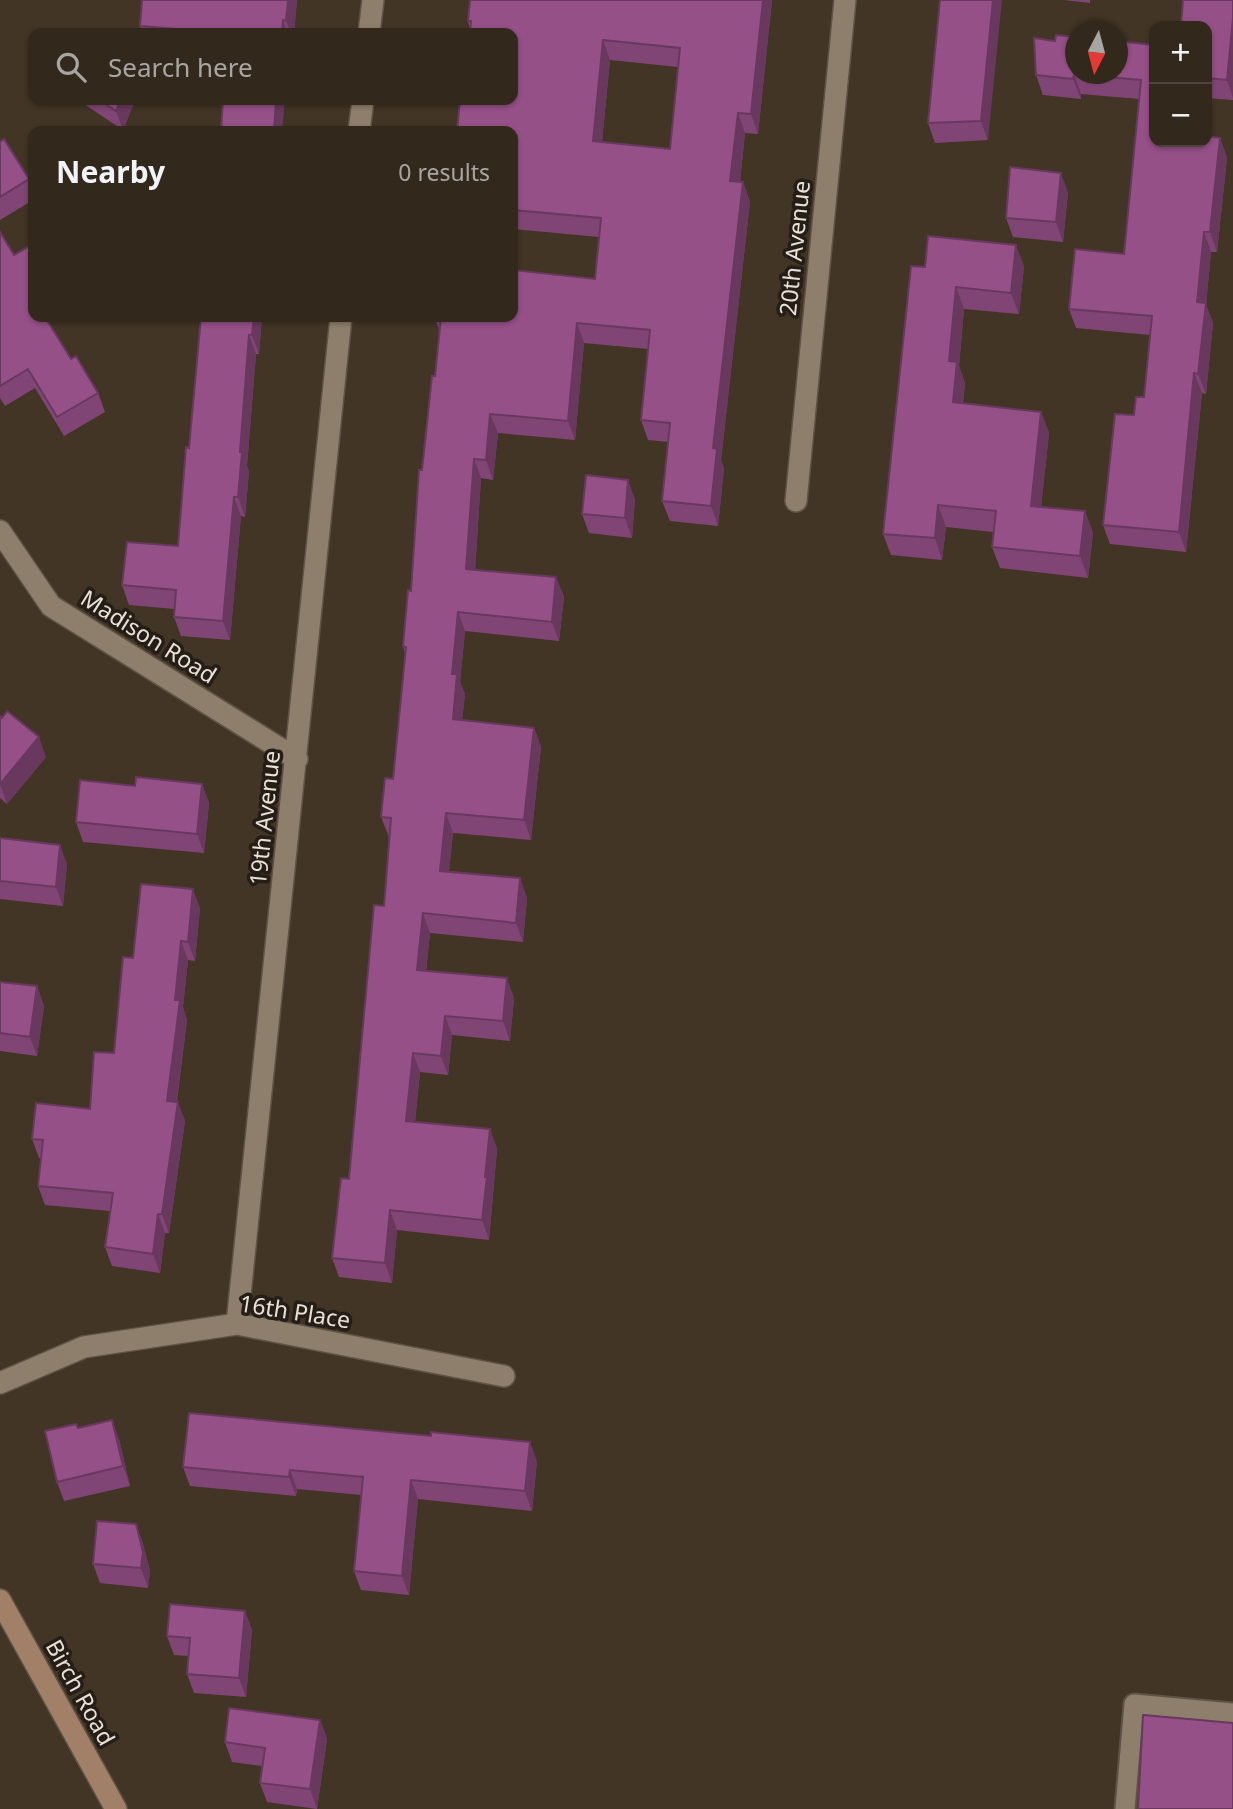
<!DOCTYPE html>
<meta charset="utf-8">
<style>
body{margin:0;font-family:"Noto Sans",sans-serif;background:#3d3429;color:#f1f3f6}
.controls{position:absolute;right:21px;top:21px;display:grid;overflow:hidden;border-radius:14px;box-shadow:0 2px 5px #0004}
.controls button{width:63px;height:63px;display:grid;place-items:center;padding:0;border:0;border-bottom:2px solid #4d443b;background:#32281c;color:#f1f3f6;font:35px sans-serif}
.compass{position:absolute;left:1065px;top:21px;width:63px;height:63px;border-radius:50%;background:#32281c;box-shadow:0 2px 5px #0004;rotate:186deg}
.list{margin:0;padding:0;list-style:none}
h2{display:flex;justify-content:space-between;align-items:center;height:91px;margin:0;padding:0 28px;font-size:30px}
h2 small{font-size:23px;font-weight:400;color:#a8a6a3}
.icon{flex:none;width:38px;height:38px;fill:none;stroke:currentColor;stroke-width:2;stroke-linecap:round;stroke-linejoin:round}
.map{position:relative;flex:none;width:1233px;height:1809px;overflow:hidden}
.search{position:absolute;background:#32281c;box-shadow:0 2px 5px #0004;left:28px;top:28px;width:490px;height:77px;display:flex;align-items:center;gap:18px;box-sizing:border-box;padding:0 24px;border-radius:14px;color:#a8a6a3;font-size:26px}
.panel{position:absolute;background:#32281c;box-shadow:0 2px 5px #0004;left:28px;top:126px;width:490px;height:196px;border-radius:14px}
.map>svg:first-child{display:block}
</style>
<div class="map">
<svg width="1233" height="1809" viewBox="0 0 1233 1809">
<rect width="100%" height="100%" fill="#423525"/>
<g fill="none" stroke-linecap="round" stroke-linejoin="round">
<g stroke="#5f5346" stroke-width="23">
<path id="lane" d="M1125 1809 1134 1704 1233 1713"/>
</g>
<g stroke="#5f5346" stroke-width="24">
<path id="street" d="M369 33 373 0
M359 131 363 100
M796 501 845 0
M0 531 51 606 297 759
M237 1324 341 317
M0 1383 84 1347 237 1324 504 1376"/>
</g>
<g stroke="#5f5346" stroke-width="24">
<path id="secondary" d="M0 1600 116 1809"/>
</g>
<use href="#lane" stroke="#8e7f6d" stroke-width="19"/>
<use href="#street" stroke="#8e7f6d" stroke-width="21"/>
<use href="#secondary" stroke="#a28068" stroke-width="21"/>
</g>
<path fill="#804574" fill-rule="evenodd" d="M297 0 294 33H143L140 26Z
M772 0 758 134 745 133 740 182H743L750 202 721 460 724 468 718 526 670 521 662 501 668 442 648 440 641 420 648 349 584 343 575 440 498 433 493 480 481 478 475 570 556 577 564 597 559 641 465 631 460 682 465 694 462 720 534 728 541 747 531 840 453 833 449 871 520 878 527 898 523 942 430 933 426 971 514 998 510 1041 452 1035 448 1075 420 1072 415 1122 490 1129 497 1149 489 1240 397 1230 392 1283 339 1277 332 1258 349 1179 384 906 389 837 381 817 393 779 405 653 403 646 411 591 422 470 435 376 440 331 434 317H513L595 279 599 237 513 229V100L470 29 468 21ZM610 60 678 67 670 149 602 142Z
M940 0 988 140 935 143 928 123Z
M1064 0H1090V3Z
M1233 0V100L1207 98V26Z
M1055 41 1154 45V142L1220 138 1227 158 1217 252H1211L1206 305 1213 323 1206 394 1202 393 1186 552 1110 544 1103 525 1134 415 1144 397 1150 335 1076 328 1069 309 1124 254 1139 99 1081 94V99L1043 95 1036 75Z
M78 100H132L134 103 123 130Z
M0 142 29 179 33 190V200L0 220Z
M1068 192 1063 242 1013 237 1006 218Z
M0 232 33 317 71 359 98 393 105 412 64 436 35 388 5 406 0 398Z
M1024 266 1019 314 964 309 959 366 965 383 963 403 1041 412 1049 433 1041 507 1085 511 1093 533 1088 578 1000 568 992 547 993 532 946 527 942 560 891 555 883 534 925 267Z
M201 317H262L259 354H256L247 466 249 471 245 517 241 516 230 640 181 636 174 617 175 609 129 605 122 585 178 546 189 448Z
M635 499 632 538 589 533 582 514Z
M0 716 46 757 7 804 0 798Z
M202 784 209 803 204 853 83 842 76 822Z
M0 838 67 864 63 906 0 899Z
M200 908 195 961 188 960 183 1007 187 1020 177 1101 185 1121 169 1233H165L160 1273 112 1266 105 1247 110 1211 45 1205 38 1186 41 1158H39L32 1139 90 1109 114 1053 133 958Z
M0 982 37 986 44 1006 37 1056 0 1051Z
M78 1428 119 1439 130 1486 64 1501 57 1482Z
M537 1461 532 1511 418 1499 409 1595 361 1590 354 1571 362 1495 297 1489 296 1496 190 1486 183 1467Z
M136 1524 143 1544 150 1571 148 1588 100 1583 93 1564Z
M245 1611 252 1630 246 1697 194 1693 187 1674 189 1656 174 1655 167 1636Z
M320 1720 327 1739 317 1809 267 1802 260 1783 262 1766 232 1762 225 1742Z"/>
<path fill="#68385e" d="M288 0H297L294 33H291L286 21Z
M763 0H772L758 134 751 114Z
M993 0H1002L988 140 981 121Z
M1233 18V98L1227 80Z
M283 20 287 33H282Z
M603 40 610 60 600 161 593 141Z
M1074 74 1081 94V99L1073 79Z
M120 100H132L134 103 123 130 116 111Z
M276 100H285L282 131H274Z
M738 113 745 133 738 201 730 181Z
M1220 138 1227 158 1217 252 1210 232Z
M1061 173 1068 192 1063 242 1056 222Z
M743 182 750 202 721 460 724 468 718 526 711 506 713 448Z
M1204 232 1211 252 1206 305 1213 323 1206 394 1198 374 1197 302Z
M1016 245 1024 266 1019 314 1011 293Z
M956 287 964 309 959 366 965 383 960 424 953 402 949 361Z
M254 317H262L259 354 252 335Z
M577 323 584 343 575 440 568 421Z
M249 335 256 354 247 466 249 471 245 517 238 497 240 452Z
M1194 373 1202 393 1186 552 1179 532Z
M1041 412 1049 433 1039 527 1031 506Z
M490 414 498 433 493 480 486 460Z
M474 459 481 478 474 589 466 569Z
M628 480 635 499 632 538 625 518Z
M234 497 241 516 230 640 223 621Z
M938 505 946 527 942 560 935 538Z
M1085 511 1093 533 1088 578 1080 556Z
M556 577 564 597 559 641 552 622Z
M458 612 465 631 460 682 465 694 460 739 453 719 452 674Z
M534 728 541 747 531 840 524 820Z
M39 737 46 757 7 804 0 784Z
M202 784 209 803 204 853 197 834Z
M446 813 453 833 447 890 440 871Z
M60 845 67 864 63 906 56 887Z
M520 878 527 898 523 942 516 923Z
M193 889 200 908 195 961 188 942Z
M423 913 430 933 424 990 417 970Z
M181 941 188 960 183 1007 187 1020 174 1120 167 1101 175 1000Z
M507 978 514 998 510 1041 503 1021Z
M37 986 44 1006 37 1056 30 1037Z
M445 1016 452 1035 448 1075 441 1056Z
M413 1053 420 1072 413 1140 406 1121Z
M178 1102 185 1121 169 1233 162 1214Z
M490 1129 497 1149 489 1240 482 1220 485 1177Z
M390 1210 397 1230 392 1283 385 1263Z
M158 1214 165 1233 160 1273 153 1254Z
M112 1420 119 1439 130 1486 123 1466Z
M530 1442 537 1461 532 1511 525 1491Z
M290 1470 297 1489 296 1496 289 1477Z
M411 1480 418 1499 409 1595 402 1576Z
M136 1524 143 1544 150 1571 148 1588 141 1568Z
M245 1611 252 1630 246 1697 239 1678Z
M320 1720 327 1739 317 1809 310 1789Z"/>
<path fill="#955087" stroke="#68385e" stroke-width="2" fill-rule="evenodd" d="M142 0H288L286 21 283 20 282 33H225L140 26Z
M470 0H763L751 114 738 113 730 181 743 182 713 448 717 449 711 506 662 501 670 423 641 420 650 330 577 323 568 421 490 414 486 460 474 459 466 569 556 577 552 622 458 612 452 674H457L453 719 534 728 524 820 446 813 440 871 520 878 516 923 423 913 417 970 507 978 503 1021 445 1016 441 1056 413 1053 406 1121 490 1129 485 1177H487L482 1220 390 1210 385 1263 332 1258 341 1178 349 1179 374 905 384 906 391 818 381 817 385 778 393 779 406 647 403 646 408 590 411 591 419 470H422L432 376H435L441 317H513V270L595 279 601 218 513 210V131H457L460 100H513V33H470L471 21H468ZM603 40 680 48 670 149 593 141Z
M940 0H993L981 121 928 123Z
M1183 0H1233V18L1227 80 1207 78V26H1181Z
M1056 35 1075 37V74H1117V41L1154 45V142H1207V136L1220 138 1210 232H1204L1197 302 1206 303 1198 374 1194 373 1179 532 1103 525 1115 414 1134 415 1136 397H1144L1152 316 1069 309 1075 249 1124 254 1141 80 1074 74 1073 79 1036 75 1034 38 1055 41Z
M99 100H120L116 111Z
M223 100H276L274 131H221Z
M4 139 29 179 0 197V142Z
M1010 167 1061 173 1056 222 1006 218Z
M0 232 14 255 33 244V317H45L71 359 76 356 98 393 57 417 28 369 0 386Z
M928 236 1016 245 1011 293 956 287 949 361 957 362 953 402 1041 412 1031 506 1085 511 1080 556 992 547 996 511 938 505 935 538 883 534 911 266 925 267Z
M201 317H254L252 335H249L240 452H242L238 497H234L223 621 174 617 176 590 122 585 127 542 178 546 186 447 189 448Z
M586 475 628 480 625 518 582 514Z
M7 711 39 737 0 784V716L2 718Z
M136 777 202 784 197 834 76 822 80 780 135 786Z
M0 838 60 845 56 887 0 881Z
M141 884 193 889 188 942 181 941 175 1000H180L167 1101 178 1102 162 1214H158L153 1254 105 1247 113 1193 38 1186 43 1140 32 1139 36 1103 90 1109 94 1052 114 1053 123 957 133 958Z
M0 982 37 986 30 1037 0 1033Z
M189 1413 431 1436V1432L530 1442 525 1491 411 1480 402 1576 354 1571 363 1477 290 1470 289 1477 183 1467Z
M112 1420 123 1466 57 1482 45 1431 76 1424 78 1428Z
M97 1521 136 1524 143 1552 141 1568 93 1564Z
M170 1604 245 1611 239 1678 187 1674 190 1638 167 1636Z
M229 1708 320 1720 310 1789 260 1783 265 1748 225 1742Z
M1143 1715 1233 1723V1809H1138Z"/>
<g text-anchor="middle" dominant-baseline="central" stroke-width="7" stroke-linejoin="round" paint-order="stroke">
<g font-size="23" fill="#e9e1d7" stroke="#241e17">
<text transform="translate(794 248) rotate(-84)">20th Avenue</text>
<text transform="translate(149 636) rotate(32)">Madison Road</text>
<text transform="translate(264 818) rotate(-84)">19th Avenue</text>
<text transform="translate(295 1311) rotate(9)">16th Place</text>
<text transform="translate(81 1692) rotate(61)">Birch Road</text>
</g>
</g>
</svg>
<div class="controls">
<button>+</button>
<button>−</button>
</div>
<svg class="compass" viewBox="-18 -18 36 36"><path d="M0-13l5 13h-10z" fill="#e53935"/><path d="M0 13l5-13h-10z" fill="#a8a6a3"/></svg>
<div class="search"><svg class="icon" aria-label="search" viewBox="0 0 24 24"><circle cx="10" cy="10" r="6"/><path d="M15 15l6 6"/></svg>Search here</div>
<section class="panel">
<h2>Nearby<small>0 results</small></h2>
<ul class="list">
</ul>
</section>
</div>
